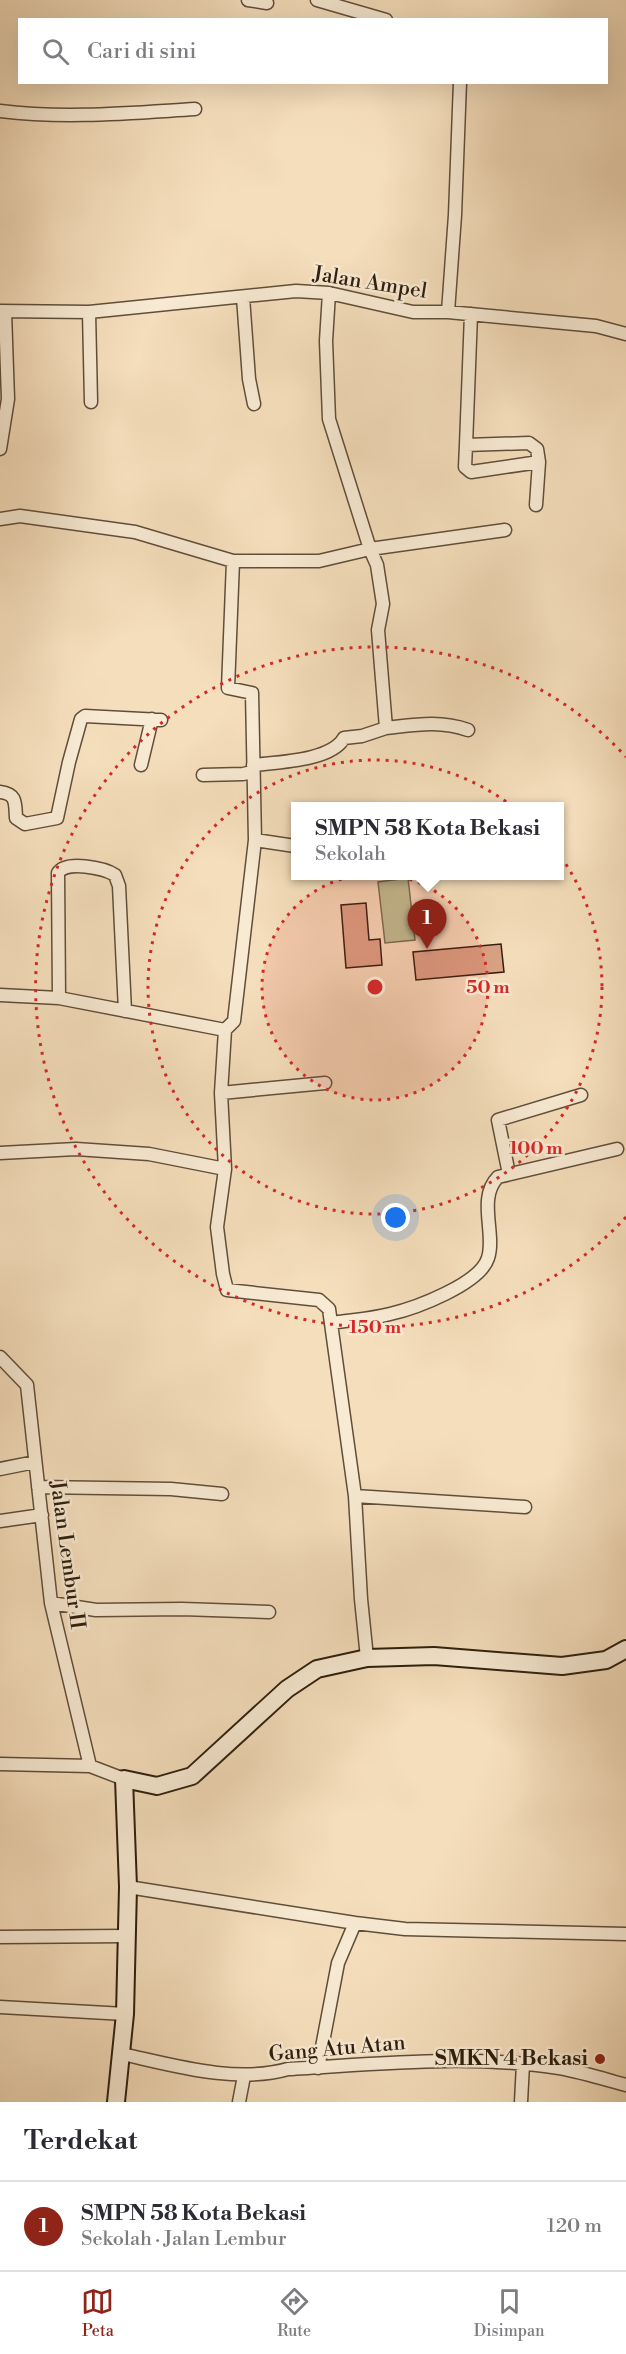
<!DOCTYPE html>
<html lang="id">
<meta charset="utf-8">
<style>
body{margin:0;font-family:"Libre Bodoni",serif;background:#f7f7f7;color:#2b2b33}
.you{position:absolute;left:396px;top:1218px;width:21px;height:21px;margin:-15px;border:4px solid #fff;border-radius:50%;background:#1a73e8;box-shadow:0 0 0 9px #1a73e833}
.badge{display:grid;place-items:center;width:39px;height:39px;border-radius:50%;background:#8f2418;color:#fff;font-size:20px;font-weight:700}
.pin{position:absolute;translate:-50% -50px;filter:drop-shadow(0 2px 3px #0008)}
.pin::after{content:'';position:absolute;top:32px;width:21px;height:18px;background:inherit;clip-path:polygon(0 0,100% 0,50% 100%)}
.popup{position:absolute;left:291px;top:802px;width:273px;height:78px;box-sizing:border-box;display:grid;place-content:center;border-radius:0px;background:#fff;filter:drop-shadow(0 2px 4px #0005);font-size:20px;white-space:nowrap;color:#7c7c81}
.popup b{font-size:22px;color:#2b2b33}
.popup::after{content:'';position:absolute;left:50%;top:100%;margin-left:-12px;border:12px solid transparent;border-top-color:#fff}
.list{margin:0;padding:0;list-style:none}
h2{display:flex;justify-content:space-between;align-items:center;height:78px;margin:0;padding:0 24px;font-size:26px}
h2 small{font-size:20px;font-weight:400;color:#7c7c81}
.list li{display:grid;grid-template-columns:39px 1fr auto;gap:18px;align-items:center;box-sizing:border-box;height:90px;padding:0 24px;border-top:2px solid #e1e1e2}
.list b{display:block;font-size:22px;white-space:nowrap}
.list p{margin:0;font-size:20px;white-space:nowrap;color:#7c7c81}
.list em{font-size:20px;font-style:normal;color:#7c7c81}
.icon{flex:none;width:33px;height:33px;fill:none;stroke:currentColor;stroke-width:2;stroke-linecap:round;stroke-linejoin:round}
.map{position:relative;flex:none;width:626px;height:2102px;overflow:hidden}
.search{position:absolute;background:#fff;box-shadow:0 6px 24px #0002;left:18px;right:18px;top:18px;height:66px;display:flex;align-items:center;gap:15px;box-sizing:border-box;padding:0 21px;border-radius:0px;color:#7c7c81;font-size:22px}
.sheet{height:168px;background:#fff}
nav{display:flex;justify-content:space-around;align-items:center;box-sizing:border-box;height:84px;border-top:2px solid #e1e1e2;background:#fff;font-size:16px;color:#7c7c81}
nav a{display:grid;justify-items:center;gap:3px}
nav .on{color:#8f2418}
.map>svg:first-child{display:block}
</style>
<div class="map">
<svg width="626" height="2102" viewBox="0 0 626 2102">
<rect width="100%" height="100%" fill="#f5debc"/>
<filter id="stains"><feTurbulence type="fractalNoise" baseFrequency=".00333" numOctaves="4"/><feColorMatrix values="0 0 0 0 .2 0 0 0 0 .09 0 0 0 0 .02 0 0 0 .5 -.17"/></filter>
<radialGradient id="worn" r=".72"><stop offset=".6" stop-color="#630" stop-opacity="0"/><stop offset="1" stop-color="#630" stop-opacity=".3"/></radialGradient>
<path fill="#bac192" stroke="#747050" stroke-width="1.5" d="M408 878 415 940 385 943 378 882Z"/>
<path fill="#d9a284" stroke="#2e1e0e" stroke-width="1.5" d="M366 903 369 940 380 939 382 965 346 968 341 905Z
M501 944 504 972 416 980 413 952Z"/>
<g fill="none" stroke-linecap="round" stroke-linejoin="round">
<g stroke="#604e3a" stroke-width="15">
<path id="street" d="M248 0 267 3
M317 0 386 20
M0 111C65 119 129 113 195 109
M243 297 249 379 254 404
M0 311 89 312 296 291 329 293 413 312H448L596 326 626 334
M89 312 91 402
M448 312 455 215 460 82
M471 314 466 445 529 443 537 449 539 462 536 505
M466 445 465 467 471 472 539 462
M0 449 8 399 5 312
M0 519 20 516 135 532 233 561H319L370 549 505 530
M233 561 228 688 252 693 255 840 234 1021 225 1030 221 1093 225 1169 217 1227 223 1274 227 1290 319 1300 329 1309 355 1496 361 1599 367 1658
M386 728C414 725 440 720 468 730
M141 765 152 719
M253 765C278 762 331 761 344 738L362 736 386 728 378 630 383 604 377 565 370 549 329 419 326 341 329 293
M203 775 243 774 253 772
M0 792C17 794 15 803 16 818L25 824 57 818 69 762 81 719 85 716 161 720
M255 840 295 846
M0 995 59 998 225 1030
M59 998 58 873C66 860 104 868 115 875L119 886 125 1011
M221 1093 325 1083
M0 1153 76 1149 149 1154 225 1169
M509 1174 498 1120 581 1095
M331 1323C350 1320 371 1319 390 1314 416 1308 480 1284 488 1258 496 1234 477 1198 498 1177L617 1149
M0 1357 27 1385 51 1603 90 1766
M0 1469 35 1462
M38 1487 171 1489 222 1494
M355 1496 525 1507
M0 1521 42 1515
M51 1603 96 1610 182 1609 269 1612
M0 1764 90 1766 124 1779
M128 1887 355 1923 405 1929 626 1934
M0 1937 126 1936
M0 2007 125 2014
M122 2054C173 2065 236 2084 288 2069 378 2064 469 2054 559 2068 582 2072 604 2079 626 2085
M318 2068 338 1963 355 1923
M239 2102 244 2076
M521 2102 523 2064"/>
</g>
<g stroke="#2e1e0e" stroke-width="20">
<path id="secondary" d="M116 2102 125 2014 128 1887 124 1779 157 1786 192 1776 287 1689 317 1669 367 1658 434 1656 562 1666 606 1660 626 1649"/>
</g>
<use href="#street" stroke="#f8ead3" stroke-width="12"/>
<use href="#secondary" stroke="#f8ead3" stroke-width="16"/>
</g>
<circle cx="375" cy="987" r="113" fill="#d62828" fill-opacity=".12"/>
<g fill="none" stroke="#d62828" stroke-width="3" stroke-dasharray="3 6">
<circle cx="375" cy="987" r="113"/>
<circle cx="375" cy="987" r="227"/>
<path d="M626 1217A340 340 0 1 1 626 757"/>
</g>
<circle fill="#8f2418" stroke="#f8ead3" stroke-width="2" cx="600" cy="2059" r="6"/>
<g text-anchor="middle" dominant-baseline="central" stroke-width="5" stroke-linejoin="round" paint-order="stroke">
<g font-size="21" fill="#2e1e0e" stroke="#f8ead3">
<text transform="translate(370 283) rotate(9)">Jalan Ampel</text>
<text transform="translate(67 1555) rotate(82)">Jalan Lembur II</text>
<text transform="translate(337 2049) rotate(-5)">Gang Atu Atan</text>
</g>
<g font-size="21" font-weight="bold" fill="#2e1e0e" stroke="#f8ead3" text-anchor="end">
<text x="588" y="2059">SMKN 4 Bekasi</text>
</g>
</g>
<circle cx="375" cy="987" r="9" fill="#d62828" stroke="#f8ead3" stroke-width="3"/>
<g font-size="18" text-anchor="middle" font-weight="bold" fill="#d62828" stroke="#f8ead3" stroke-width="5" stroke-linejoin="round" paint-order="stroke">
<text x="488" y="993">50 m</text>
<text x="536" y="1154">100 m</text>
<text x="375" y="1333">150 m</text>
</g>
<rect width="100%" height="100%" filter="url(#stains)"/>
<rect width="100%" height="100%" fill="url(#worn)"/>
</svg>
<div class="you"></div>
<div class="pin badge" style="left:427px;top:949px">1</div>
<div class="popup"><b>SMPN 58 Kota Bekasi</b>Sekolah</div>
<div class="search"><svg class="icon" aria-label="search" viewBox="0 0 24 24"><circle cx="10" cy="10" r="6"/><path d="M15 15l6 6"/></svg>Cari di sini</div>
</div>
<section class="sheet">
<h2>Terdekat<small></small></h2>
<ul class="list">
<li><span class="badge">1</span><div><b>SMPN 58 Kota Bekasi</b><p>Sekolah · Jalan Lembur</p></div><em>120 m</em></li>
</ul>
</section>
<nav>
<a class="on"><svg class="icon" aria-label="map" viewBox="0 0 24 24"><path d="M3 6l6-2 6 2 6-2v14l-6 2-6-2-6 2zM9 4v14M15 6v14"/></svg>Peta</a>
<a><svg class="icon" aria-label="directions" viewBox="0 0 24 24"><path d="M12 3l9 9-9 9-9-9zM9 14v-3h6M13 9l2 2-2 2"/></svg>Rute</a>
<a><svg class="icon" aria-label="saved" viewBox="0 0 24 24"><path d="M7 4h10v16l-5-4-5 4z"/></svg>Disimpan</a>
</nav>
